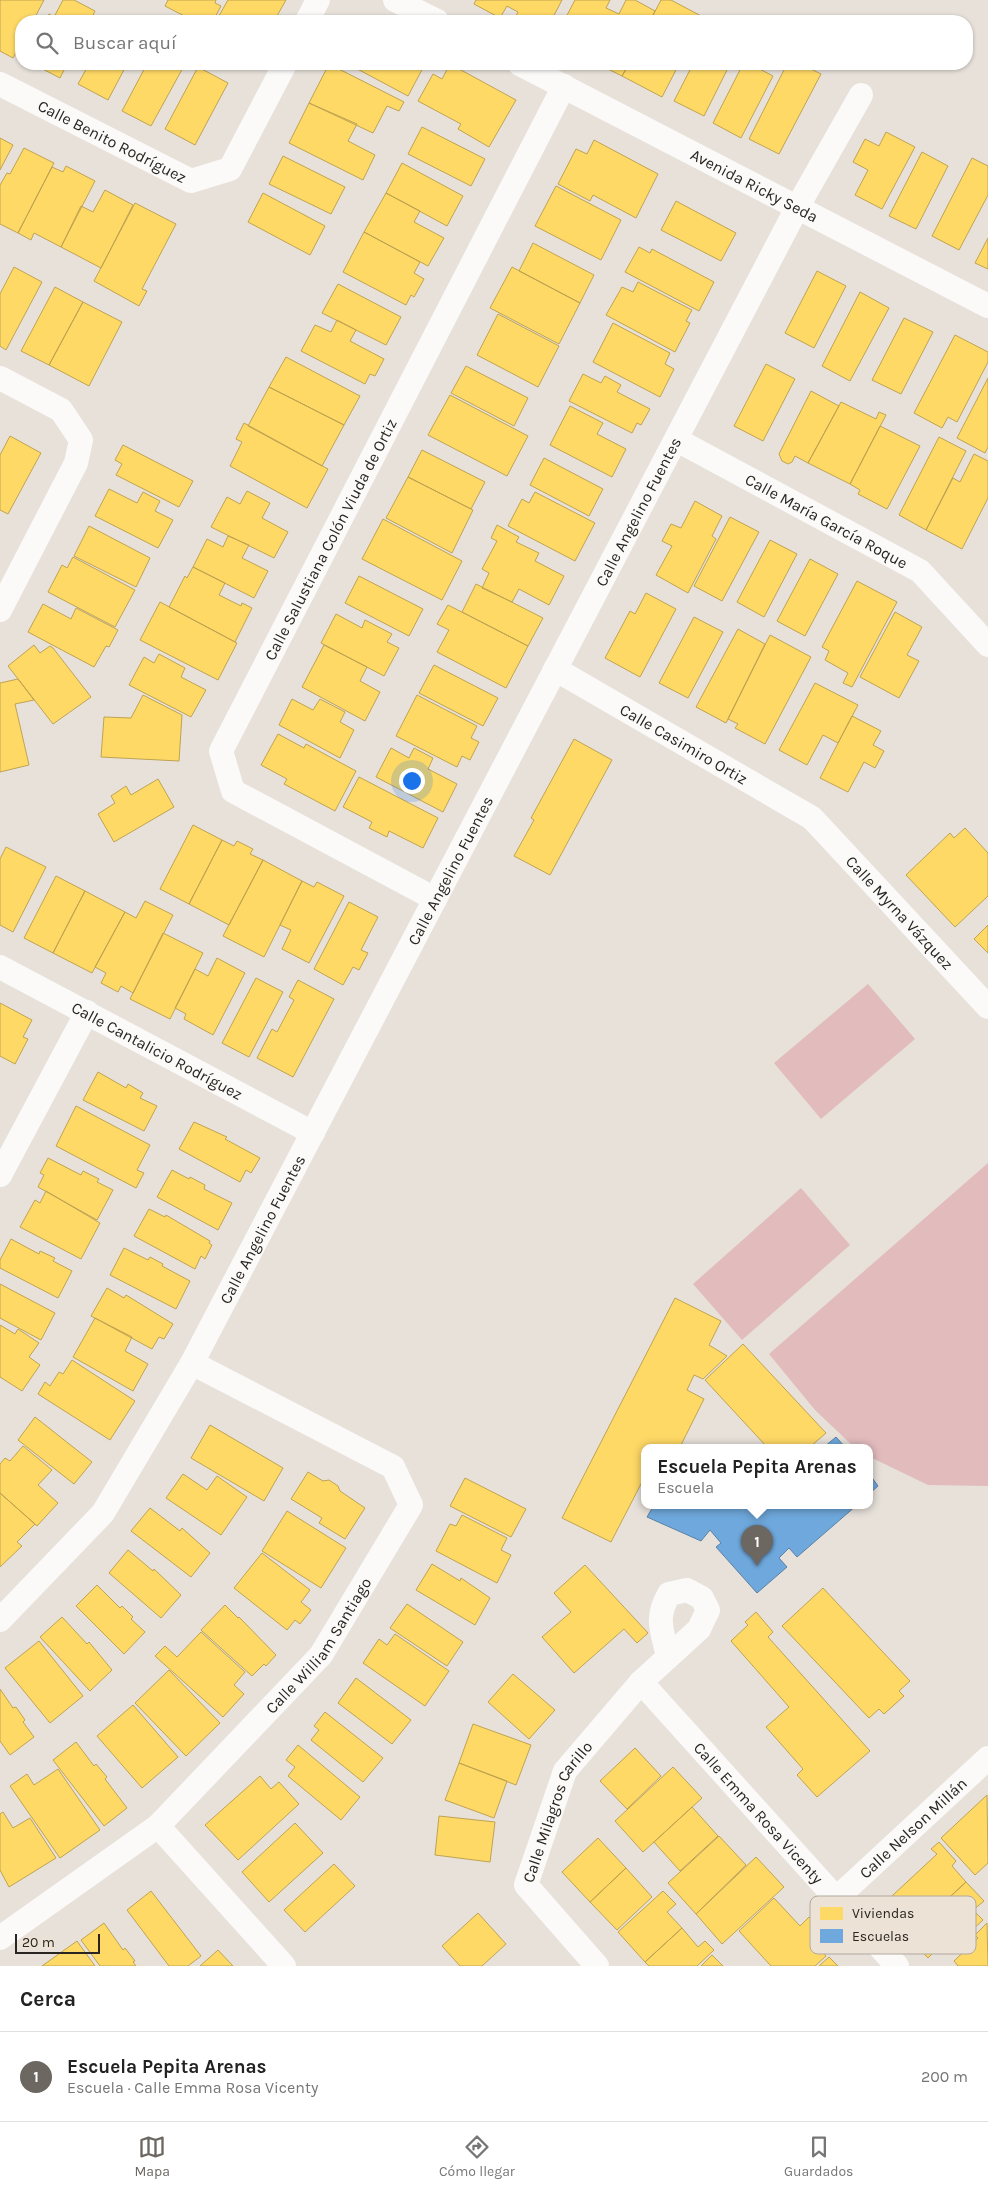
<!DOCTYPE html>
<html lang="es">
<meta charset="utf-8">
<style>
body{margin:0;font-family:Karla,sans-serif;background:#f2f2f2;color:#222}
.scale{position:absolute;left:15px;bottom:12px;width:85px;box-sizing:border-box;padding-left:5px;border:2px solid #292520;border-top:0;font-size:14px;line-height:18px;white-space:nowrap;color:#292520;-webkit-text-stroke:4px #ece2d5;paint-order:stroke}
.you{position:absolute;left:411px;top:780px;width:18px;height:18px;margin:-12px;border:4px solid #fff;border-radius:50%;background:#1a73e8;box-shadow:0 0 0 8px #1a73e833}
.badge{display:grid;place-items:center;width:32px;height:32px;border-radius:50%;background:#6c6761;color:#fff;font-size:16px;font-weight:700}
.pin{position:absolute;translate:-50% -41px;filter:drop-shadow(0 1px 2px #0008)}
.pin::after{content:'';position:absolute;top:26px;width:18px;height:15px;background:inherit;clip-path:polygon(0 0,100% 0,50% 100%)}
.popup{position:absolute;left:641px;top:1444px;width:232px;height:65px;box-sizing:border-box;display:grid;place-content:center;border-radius:10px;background:#fff;filter:drop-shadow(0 1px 4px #0005);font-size:16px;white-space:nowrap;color:#767676}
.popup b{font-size:19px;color:#222}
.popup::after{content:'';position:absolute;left:50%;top:100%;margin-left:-10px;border:10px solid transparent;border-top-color:#fff}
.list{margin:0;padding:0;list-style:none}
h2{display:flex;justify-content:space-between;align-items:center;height:65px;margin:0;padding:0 20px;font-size:21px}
h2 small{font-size:16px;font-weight:400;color:#767676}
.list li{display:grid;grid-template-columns:32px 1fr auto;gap:15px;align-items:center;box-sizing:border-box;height:90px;padding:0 20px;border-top:1px solid #e0e0e0}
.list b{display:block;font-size:19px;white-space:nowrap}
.list p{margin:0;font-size:16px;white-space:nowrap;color:#767676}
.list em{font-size:16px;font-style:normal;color:#767676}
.icon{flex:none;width:28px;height:28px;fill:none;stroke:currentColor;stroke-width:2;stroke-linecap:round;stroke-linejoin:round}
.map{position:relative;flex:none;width:988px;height:1966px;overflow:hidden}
.search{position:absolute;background:#fff;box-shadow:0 1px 4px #0004;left:15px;right:15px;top:15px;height:55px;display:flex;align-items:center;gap:12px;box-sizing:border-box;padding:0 18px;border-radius:20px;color:#767676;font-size:19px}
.sheet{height:155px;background:#fff}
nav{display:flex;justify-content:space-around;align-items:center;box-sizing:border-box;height:70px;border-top:1px solid #e0e0e0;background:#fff;font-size:14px;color:#767676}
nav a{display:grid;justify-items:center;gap:2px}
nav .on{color:#6c6761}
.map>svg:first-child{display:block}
</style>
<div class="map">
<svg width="988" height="1966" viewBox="0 0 988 1966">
<rect width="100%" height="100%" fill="#e7e1da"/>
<path fill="#e2bbbd" d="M868 984 915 1039 821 1119 774 1063Z
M988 1163V1486L928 1485 870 1457V1447H854L815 1410 769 1354Z
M801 1188 850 1245 742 1340 693 1284Z"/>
<path fill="#ffd966" stroke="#bfa351" d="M0 0H44L33 21H21V43L13 58 0 51Z
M63 0H74L95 11 90 21H45L49 14 54 17Z
M168 0H216L215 3 221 6 213 21H194L165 6Z
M228 0H286L274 21H216Z
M476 0H562L551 21H521L515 18 518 12 507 6 500 18 474 4Z
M575 0H610L606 8 619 14 626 0H635L655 11 650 21H564Z
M661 0H671L703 17 701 21H650Z
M33 64H67L60 78Z
M89 64H127L108 100 78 84Z
M147 64H185L151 126 122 111Z
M329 64 404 102 399 111 387 106 373 133 309 103Z
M348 64H425L408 96Z
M450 64 516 100 489 147 458 129 461 124 418 101 433 74 442 79Z
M598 64H629L622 76Z
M629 64H679L662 97 622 76Z
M693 64H730L704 116 674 101Z
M743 64H750L773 76 741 138 713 123Z
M787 64H801L821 74 779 154 749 139Z
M198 67 228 83 195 145 165 129Z
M309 103 357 124 348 141 375 155 363 180 289 143Z
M422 127 485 159 471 186 408 154Z
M886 132 915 147 882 209 855 195 868 170 853 162 865 139 879 146Z
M0 138 13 145 0 170Z
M594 140 658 174 636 218 593 195 590 201 558 184 576 149 587 154Z
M24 148 54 163 18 233 0 224V185L7 173 10 174Z
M922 152 948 166 916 229 889 216Z
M283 156 345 187 331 214 269 184Z
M972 158 988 166V195L959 250 932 236Z
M402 163 463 196 447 226 386 193Z
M66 166 95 181 61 247 34 233 31 240 18 233 52 167 63 172Z
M556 186 621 220 601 260 535 226Z
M105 190 133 205 101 268 61 247 81 206 93 212Z
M263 193 325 226 310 255 248 222Z
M386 193 420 211 414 222 444 238 428 266 364 232Z
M676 201 736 233 721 261 661 230Z
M135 203 176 224 142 289 147 291 139 306 94 281Z
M364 232 420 262 414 273 424 279 414 297 411 295 406 305 343 272Z
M988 238V269L975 263Z
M533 243 594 275 580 303 519 271Z
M639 247 650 253 652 249 714 282 699 311 625 272Z
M14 267 42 282 6 350 0 346V294Z
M512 267 580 303 559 344 490 308Z
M817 271 846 286 814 348 785 333Z
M638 282 692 310 686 321 690 323 675 352 606 315 622 287 633 292Z
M338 284 401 317 386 345 322 313Z
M55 287 83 302 49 365 21 351Z
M860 292 889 308 850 381 822 366Z
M83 302 122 322 89 386 49 365Z
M498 314 559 346 538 387 477 355Z
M904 318 933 332 901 394 872 380Z
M337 320 356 330 350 341 384 359 375 376 370 374 365 384 301 351 315 325 331 332Z
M613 323 670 353 665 364 674 369 660 397 593 362Z
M955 335 988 352V362L957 422 948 417 942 428 914 413Z
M286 357 360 396 344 425 269 387Z
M766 364 795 379 763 441 734 426Z
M466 366 528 398 514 426 451 393Z
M583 374 601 383 605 376 621 385 617 392 650 409 641 425 637 423 632 433 569 401Z
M988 378V447L985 453 957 438Z
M269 387 344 425 322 466 248 426Z
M811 391 839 406 808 463 795 456 792 462 788 464 782 461 779 454Z
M450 395 528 436 507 476 428 435Z
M841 402 876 419 879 412 886 415 850 484 808 463Z
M570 406 603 423 597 434 626 449 612 477 550 445Z
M244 423 328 469 307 508 230 466 242 442 236 439Z
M880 426 920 446 887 509 858 494 860 490 850 484Z
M10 436 41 453 8 514 0 510V455Z
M939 437 966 451 926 530 899 515Z
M123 445 193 481 179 507 116 475 122 464 115 460Z
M422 450 485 482 471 509 408 477Z
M974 454 988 461V498L962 549 926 530 953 478 960 482Z
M544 458 603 489 589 516 530 485Z
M408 477 473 510 452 553 386 518Z
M109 489 137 503 143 492 160 501 155 511 173 520 158 548 95 516Z
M247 491 270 503 262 518 288 532 274 558 211 527 227 497 240 504Z
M535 492 595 523 575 561 508 526 522 499 529 503Z
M695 501 722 516 712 536 716 539 688 593 656 575 672 546 662 541 671 524 681 528Z
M730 517 759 532 722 601 694 586Z
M383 519 462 561 442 600 362 559Z
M497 525 519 537 516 542 539 553 535 561 564 576 549 605 519 589 512 602 482 588 489 573 482 569 497 541 491 538Z
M89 526 150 558 136 587 74 556Z
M228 536 249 545 242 558 268 571 254 598 193 567 207 539 223 547Z
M770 540 797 554 764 617 737 602Z
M73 557 135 590 115 627 48 592 62 565 67 568Z
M810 559 838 574 805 636 777 621Z
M193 567 225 583 219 595 241 606 242 603 252 608 235 642 169 607 185 576 187 578Z
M359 576 423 609 409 636 345 603Z
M857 581 897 602 852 687 843 683 848 673 825 660 829 651 822 647Z
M476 584 543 618 528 646 462 612Z
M646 593 676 609 640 677 605 658 630 611 635 614Z
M160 602 237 643 218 680 140 640Z
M43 604 71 619 76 608 118 630 109 647 106 646 94 667 28 632Z
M448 605 528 646 506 688 437 652 449 630 437 624Z
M895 612 922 627 907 655 919 661 899 698 860 677Z
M336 614 362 628 365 620 392 634 387 642 399 648 384 676 321 643Z
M694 617 723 632 688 698 659 683Z
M738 629 765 644 726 723 696 707Z
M770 635 811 657 765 744 735 728 738 724 728 719Z
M34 645 40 653 50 646 53 648 91 697 53 724 8 666Z
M324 645 367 667 360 681 380 692 365 721 302 687Z
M159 654 185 668 181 677 206 690 191 717 129 685 144 657 154 663Z
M434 665 498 698 483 726 419 693Z
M18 679 34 700 15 704 29 765 0 772V683Z
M815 683 858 705 838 743 823 735 807 765 779 750Z
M143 695 182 715 179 761 101 757 104 717 131 718Z
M417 695 477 726 471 738 479 742 470 760 462 756 457 767 396 736Z
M292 699 313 710 320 699 345 712 340 722 354 730 340 758 279 725Z
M852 716 881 731 873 745 884 751 875 768 864 762 848 792 820 778Z
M278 734 304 748 306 744 356 771 335 811 284 784 287 779 261 765Z
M574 739 612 760 550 875 514 856 534 820 531 818Z
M391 748 409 758 414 748 433 758 428 769 457 784 443 812 376 777Z
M359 777 438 818 423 848 389 831 387 837 369 828 372 822 343 807Z
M158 779 174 807 114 842 98 814 115 803 111 796 126 786 131 795Z
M193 825 222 840 189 904 160 889Z
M965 828 988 853V896L955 927 906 875 950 833 954 838Z
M222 840 234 846 237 841 253 849 250 854 263 860 229 925 189 904Z
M6 847 46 867 13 932 0 925V859Z
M263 860 302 881 264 957 223 936Z
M56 876 85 891 53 953 24 938Z
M302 881 314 887 317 882 344 896 309 963 282 949 291 930 280 925Z
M85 891 125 912 92 973 53 953Z
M145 901 173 915 133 993 121 986 118 992 101 983 106 973 95 967 125 912 136 918Z
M349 902 378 917 361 950 368 953 359 970 353 967 343 985 314 969Z
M988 925V953L974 939Z
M163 933 203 953 170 1019 130 999Z
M217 958 245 973 213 1035 184 1019 186 1014 175 1008 195 969 208 976Z
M256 978 283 992 249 1057 222 1043Z
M298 980 334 999 293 1077 257 1058 272 1029 277 1032 294 1000 289 997Z
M0 1003 32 1020 23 1037 28 1039 15 1064 0 1056Z
M98 1072 126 1088 128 1084 143 1093 140 1098 157 1106 144 1131 83 1100Z
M76 1106 150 1145 137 1170 144 1173 136 1188 56 1146Z
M194 1122 227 1137 225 1139 260 1158 251 1173 246 1170 240 1182 179 1149Z
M48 1158 81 1175 83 1171 99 1179 97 1182 113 1190 97 1220 38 1187 44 1175 40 1173Z
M172 1170 189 1179 190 1177 205 1185 204 1189 232 1203 218 1230 157 1197Z
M46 1191 100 1223 81 1259 20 1227 35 1200 40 1203Z
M149 1209 165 1217 166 1215 210 1241 209 1243 212 1245 205 1259 201 1256 195 1269 134 1236Z
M11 1239 39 1254 40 1251 55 1258 53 1261 72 1271 58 1298 0 1268V1260Z
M124 1248 148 1260 150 1257 163 1264 162 1266 190 1281 176 1309 110 1275Z
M0 1284 55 1313 41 1340 0 1318Z
M107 1288 124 1298 126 1295 173 1324 164 1339 159 1337 152 1349 91 1316Z
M675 1298 721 1321 709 1345 727 1356 703 1379 694 1375 687 1390 704 1399 680 1447H667L661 1444 660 1447H644V1483L642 1482 611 1542 562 1518Z
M95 1318 132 1337 125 1351 148 1364 133 1391 73 1357Z
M0 1325 15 1334 18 1329 39 1343 29 1357 40 1365 22 1391 0 1377Z
M743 1344 826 1433 810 1447H767L705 1380Z
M72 1360 135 1401 110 1440 38 1394 45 1382 50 1386 59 1372 63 1374Z
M35 1417 92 1462 74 1484 18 1440Z
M210 1425 283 1468 264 1501 191 1458Z
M23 1446 52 1470 38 1485 58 1503 37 1526 0 1493V1464L5 1458 10 1461Z
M308 1472 323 1481 329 1480 338 1486 340 1491 365 1508 345 1539 319 1523 322 1518 291 1499Z
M183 1474 207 1490 217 1476 247 1497 221 1535 166 1498Z
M465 1478 526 1509 511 1537 450 1506Z
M0 1493 35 1524 17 1542 22 1546 0 1567Z
M150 1508 180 1531 182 1528 210 1553 191 1577 131 1531Z
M287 1511 346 1548 321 1588 262 1551Z
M462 1515 507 1538 501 1550 511 1555 497 1583 436 1551 450 1524 456 1526Z
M128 1550 153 1571 154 1569 181 1595 161 1618 109 1573Z
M262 1553 310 1590 301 1602 311 1610 300 1624 295 1620 287 1630 234 1588Z
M432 1564 460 1581 461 1578 490 1598 475 1625 416 1590Z
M585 1565 648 1633 637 1643 624 1629 574 1673 542 1637 571 1612 554 1593Z
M97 1585 120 1608 122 1606 133 1617 131 1619 145 1632 124 1654 76 1606Z
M823 1588 910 1681 899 1691 904 1696 884 1714 879 1709 869 1718 782 1626Z
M407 1604 463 1642 447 1666 390 1628Z
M225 1605 238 1618 239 1617 276 1655 266 1666 264 1664 252 1676 201 1630Z
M756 1612 773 1632 768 1637 870 1751 817 1797 797 1775 803 1769 766 1727 789 1707 731 1641 748 1625 745 1622Z
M62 1617 87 1644 89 1642 112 1670 90 1691 40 1637Z
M201 1632 245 1672 234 1685 244 1694 223 1717 155 1656 165 1646 177 1657Z
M395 1634 449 1671 425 1706 363 1663 379 1639 387 1645Z
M39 1641 83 1696 50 1723 5 1668Z
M169 1670 220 1723 186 1756 135 1703Z
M513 1674 555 1710 529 1739 488 1702Z
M356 1678 411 1720 392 1744 338 1703Z
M0 1689 13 1708 16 1707 25 1720 23 1722 34 1737 10 1755 0 1741Z
M133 1705 178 1757 142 1788 97 1736Z
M325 1712 383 1758 363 1782 311 1740 319 1730 314 1726Z
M473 1724 531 1745 516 1785 459 1763Z
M76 1742 94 1766 96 1764 107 1777 105 1779 127 1808 104 1826 53 1760Z
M298 1745 360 1797 341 1820 288 1776 295 1767 286 1760Z
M635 1748 661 1776 627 1809 600 1781Z
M459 1763 507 1781 494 1818 445 1800Z
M673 1767 702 1798 643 1852 615 1821Z
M58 1769 100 1830 60 1858 10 1786 27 1774 34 1785Z
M260 1776 271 1789 279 1782 299 1804 238 1860 205 1825Z
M987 1795 988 1863 975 1875 941 1838Z
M692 1807 718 1836 680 1871 654 1842Z
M3 1812 13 1828 30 1818 56 1858 9 1887 0 1870V1814Z
M439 1816 495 1822 490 1862 435 1855Z
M295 1823 323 1853 269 1902 242 1872Z
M719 1836 746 1865 696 1914 668 1883Z
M598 1838 626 1868 590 1902 562 1872Z
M939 1842 956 1861 952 1866 966 1882 919 1925 892 1896 937 1854 931 1849Z
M756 1857 784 1887 722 1944 696 1914Z
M334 1864 355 1886 305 1932 284 1910Z
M626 1868 652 1897 617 1930 590 1902Z
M966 1882 984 1901 973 1910 983 1920 946 1954 939 1947 928 1958 908 1936Z
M151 1891 201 1956 188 1966H169L127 1910Z
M663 1891 676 1904 667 1912 682 1928 645 1962 618 1932Z
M774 1898 800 1926 809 1917 820 1928 810 1938 826 1956 815 1966H771L739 1931Z
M478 1913 506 1944 482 1966H460L442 1946Z
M104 1923 123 1950 125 1948 135 1961 133 1962 136 1966H100L81 1940Z
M987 1923 988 1966H958L954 1961 978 1938 975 1935Z
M682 1928 698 1947 705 1941 714 1950 697 1966H649L645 1962Z
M77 1941 95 1966H42Z
M218 1950 233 1966H200Z
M712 1955 723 1966H701Z
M829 1957 838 1966H819Z"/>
<path fill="#6fa8dc" stroke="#5a81a4" d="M836 1437 845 1447H824Z
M870 1475 878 1486 870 1493Z
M654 1505H857L797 1557 789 1548 779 1558 787 1567 757 1593 716 1547 721 1543 710 1530 701 1541 647 1517Z"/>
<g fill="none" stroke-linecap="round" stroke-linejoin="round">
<g stroke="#fbfaf9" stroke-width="24">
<path d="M395 0 437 21"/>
<path d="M307 21 318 0"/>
<path id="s1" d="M520 64 988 306"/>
<path id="s2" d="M0 84 191 181 230 169 285 64"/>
<path d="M0 378 61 410 81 440 76 463 0 610"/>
<path id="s3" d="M677 440 920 571 988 645"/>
<path id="s4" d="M555 669 812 818 988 1007"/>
<path id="s5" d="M435 899 233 791 221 751 564 86"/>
<path id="s6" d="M0 967 313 1133"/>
<path d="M0 1175 87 1012"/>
<path id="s7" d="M0 1620 103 1513 192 1363 798 206 861 95"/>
<path id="s8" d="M641 1682 897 1966"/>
<path d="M158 1826 284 1966"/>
<path id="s9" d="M838 1897 988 1758"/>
<path id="s10" d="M0 1938 158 1826 321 1655 411 1505 393 1467 192 1363"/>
<path id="s11" d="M597 1966 526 1885 565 1771 641 1682 699 1629 708 1610 702 1598 687 1590 669 1594C655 1618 662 1631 668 1656"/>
</g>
</g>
<g text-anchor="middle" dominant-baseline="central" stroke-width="5" stroke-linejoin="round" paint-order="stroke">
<g font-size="16" fill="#292520" stroke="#ece2d5">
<text stroke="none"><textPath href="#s2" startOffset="126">Calle Benito Rodríguez</textPath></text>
<text stroke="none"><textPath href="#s1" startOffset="264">Avenida Ricky Seda</textPath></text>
<text stroke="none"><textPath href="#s7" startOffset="1284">Calle Angelino Fuentes</textPath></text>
<text stroke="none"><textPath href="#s3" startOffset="170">Calle María García Roque</textPath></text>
<text stroke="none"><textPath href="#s5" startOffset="509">Calle Salustiana Colón Viuda de Ortiz</textPath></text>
<text stroke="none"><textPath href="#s4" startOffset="149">Calle Casimiro Ortiz</textPath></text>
<text stroke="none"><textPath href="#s7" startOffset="879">Calle Angelino Fuentes</textPath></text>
<text stroke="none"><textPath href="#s4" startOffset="426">Calle Myrna Vázquez</textPath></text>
<text stroke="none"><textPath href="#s6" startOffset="178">Calle Cantalicio Rodríguez</textPath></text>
<text stroke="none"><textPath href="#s7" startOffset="474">Calle Angelino Fuentes</textPath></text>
<text stroke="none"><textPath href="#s10" startOffset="436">Calle William Santiago</textPath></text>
<text stroke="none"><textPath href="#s8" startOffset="176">Calle Emma Rosa Vicenty</textPath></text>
<text stroke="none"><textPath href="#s11" startOffset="188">Calle Milagros Carillo</textPath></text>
<text stroke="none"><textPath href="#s9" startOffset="102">Calle Nelson Millán</textPath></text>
</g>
</g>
<rect x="810" y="1896" width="166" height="58" rx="8" fill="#ece2d5" stroke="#b2a99f" stroke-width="1"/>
<rect x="820" y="1907" width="23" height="13" fill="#ffd966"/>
<rect x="820" y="1929" width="23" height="14" fill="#6fa8dc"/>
<g font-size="14" fill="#292520">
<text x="852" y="1918">Viviendas</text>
<text x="852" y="1941">Escuelas</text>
</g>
</svg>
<div class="scale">20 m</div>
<div class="you"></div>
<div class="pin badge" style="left:757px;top:1566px">1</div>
<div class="popup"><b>Escuela Pepita Arenas</b>Escuela</div>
<div class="search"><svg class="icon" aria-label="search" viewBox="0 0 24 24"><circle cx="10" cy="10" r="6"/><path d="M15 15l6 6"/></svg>Buscar aquí</div>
</div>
<section class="sheet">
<h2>Cerca<small></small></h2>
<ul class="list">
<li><span class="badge">1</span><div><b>Escuela Pepita Arenas</b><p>Escuela · Calle Emma Rosa Vicenty</p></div><em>200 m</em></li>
</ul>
</section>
<nav>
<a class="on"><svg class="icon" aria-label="map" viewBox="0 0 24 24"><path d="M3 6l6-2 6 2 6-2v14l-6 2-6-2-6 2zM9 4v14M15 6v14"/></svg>Mapa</a>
<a><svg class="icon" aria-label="directions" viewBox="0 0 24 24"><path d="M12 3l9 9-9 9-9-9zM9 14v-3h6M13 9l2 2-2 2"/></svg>Cómo llegar</a>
<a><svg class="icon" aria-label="saved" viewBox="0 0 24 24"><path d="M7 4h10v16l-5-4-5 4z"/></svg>Guardados</a>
</nav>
